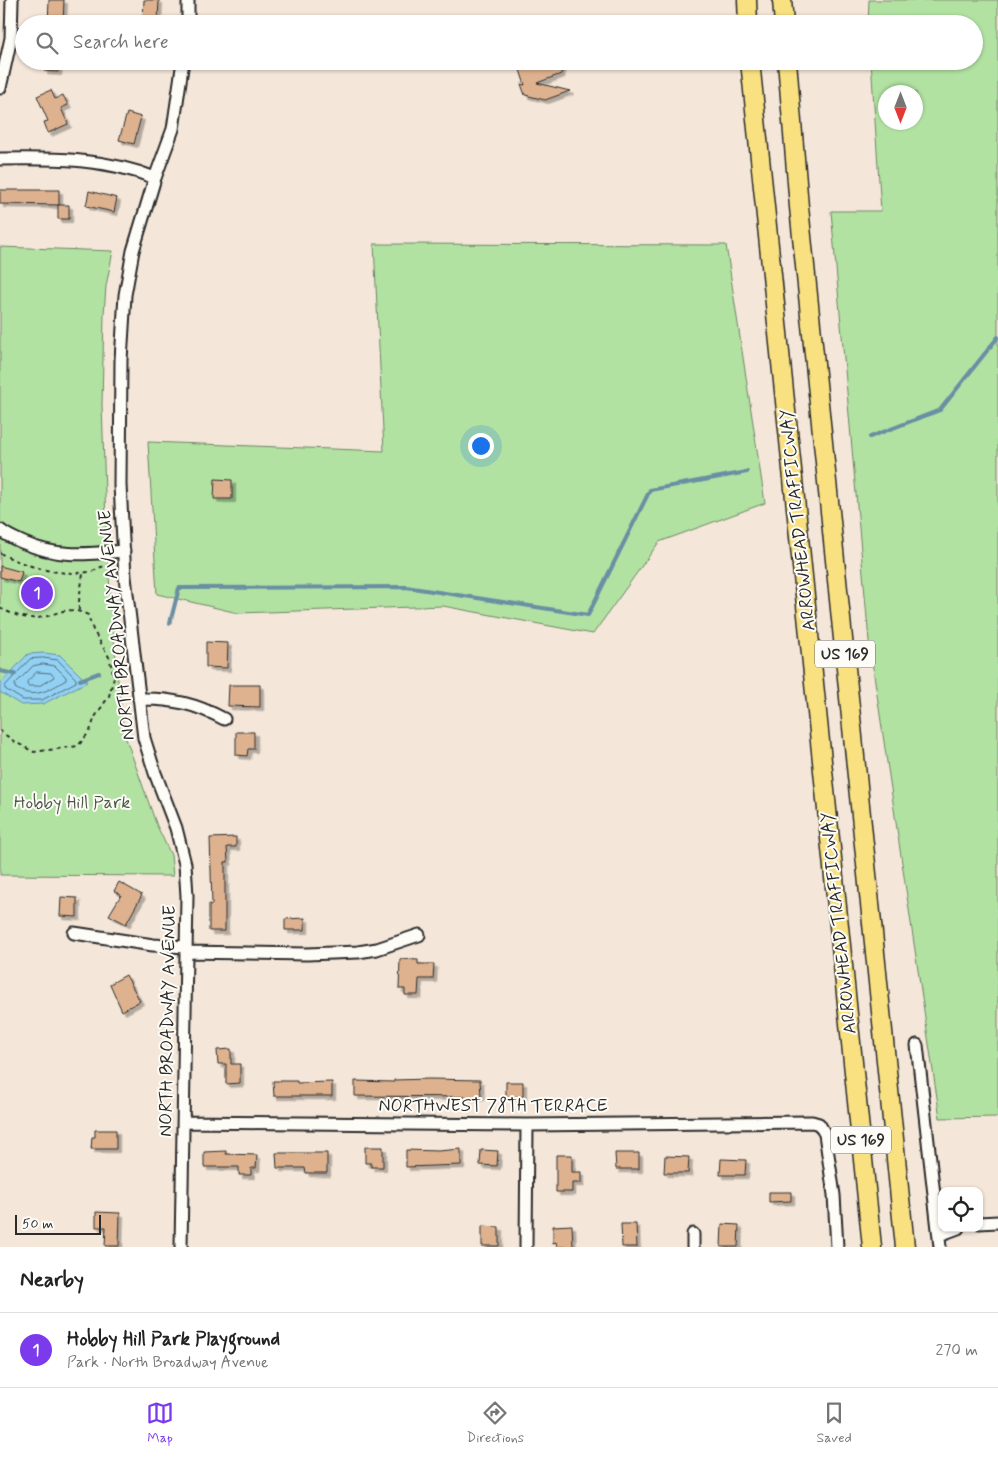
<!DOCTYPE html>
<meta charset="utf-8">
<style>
body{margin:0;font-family:Mynerve,sans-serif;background:#f2f2f2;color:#222}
.controls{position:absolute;right:15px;bottom:15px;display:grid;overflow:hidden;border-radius:10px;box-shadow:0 1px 4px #0004}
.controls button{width:45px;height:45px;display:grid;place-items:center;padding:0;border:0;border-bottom:1px solid #e0e0e0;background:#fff;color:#222;font:25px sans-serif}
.compass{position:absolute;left:878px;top:85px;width:45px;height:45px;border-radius:50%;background:#fff;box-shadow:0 1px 4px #0004;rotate:180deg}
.scale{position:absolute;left:15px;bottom:12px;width:86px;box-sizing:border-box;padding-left:5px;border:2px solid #2b2b2b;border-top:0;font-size:14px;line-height:18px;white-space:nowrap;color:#2b2b2b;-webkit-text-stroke:4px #fdfcf7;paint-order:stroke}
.you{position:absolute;left:480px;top:445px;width:18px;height:18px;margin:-12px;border:4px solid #fff;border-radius:50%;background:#1a73e8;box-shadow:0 0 0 8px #1a73e833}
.badge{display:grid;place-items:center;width:32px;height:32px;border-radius:50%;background:#7c3aed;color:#fff;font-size:16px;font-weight:700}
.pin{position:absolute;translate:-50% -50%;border:2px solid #fff;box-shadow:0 1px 5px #0006}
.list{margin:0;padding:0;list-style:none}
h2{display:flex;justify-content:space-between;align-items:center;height:65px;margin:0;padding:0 20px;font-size:21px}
h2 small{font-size:16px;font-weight:400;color:#767676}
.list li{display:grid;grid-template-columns:32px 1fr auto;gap:15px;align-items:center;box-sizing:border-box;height:75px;padding:0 20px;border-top:1px solid #e0e0e0}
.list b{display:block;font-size:19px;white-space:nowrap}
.list p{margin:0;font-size:16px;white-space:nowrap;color:#767676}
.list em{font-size:16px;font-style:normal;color:#767676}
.icon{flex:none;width:28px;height:28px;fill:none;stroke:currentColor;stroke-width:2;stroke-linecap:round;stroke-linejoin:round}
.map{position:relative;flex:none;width:998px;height:1247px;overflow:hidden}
.search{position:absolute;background:#fff;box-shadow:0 1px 4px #0004;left:15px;right:15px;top:15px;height:55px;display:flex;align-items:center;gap:12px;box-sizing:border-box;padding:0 18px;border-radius:28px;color:#767676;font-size:19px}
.sheet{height:140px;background:#fff}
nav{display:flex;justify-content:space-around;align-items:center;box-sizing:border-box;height:70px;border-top:1px solid #e0e0e0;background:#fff;font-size:14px;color:#767676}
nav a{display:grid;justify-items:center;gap:2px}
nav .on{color:#7c3aed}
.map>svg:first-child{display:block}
</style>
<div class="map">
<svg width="998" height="1247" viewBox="0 0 998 1247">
<defs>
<filter id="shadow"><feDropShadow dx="3.5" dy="3.5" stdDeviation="0" flood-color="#0004"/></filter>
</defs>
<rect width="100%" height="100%" fill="#f4e6d8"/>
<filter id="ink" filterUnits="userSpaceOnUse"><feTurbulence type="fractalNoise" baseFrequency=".02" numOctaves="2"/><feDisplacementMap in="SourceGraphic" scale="10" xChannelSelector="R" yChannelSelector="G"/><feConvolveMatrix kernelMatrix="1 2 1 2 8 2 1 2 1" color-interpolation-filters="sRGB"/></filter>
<g filter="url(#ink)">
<path fill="#b1e2a2" stroke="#6e8666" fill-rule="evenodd" d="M869 0H998V1117L940 1118 869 641 831 211H881L871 61H974V24H868ZM916 92V122H886V92Z
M374 244 726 245 765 503 659 542 593 634 443 606 238 613 157 594 148 442 384 451Z
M0 247 113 251 106 286 104 314 102 404 107 553 117 672 124 733 157 826 171 855 173 876 0 875Z"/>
<path fill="#92d1f3" stroke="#698fa3" d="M44 653 60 655 87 682 43 704 21 705 0 692V684L28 654Z"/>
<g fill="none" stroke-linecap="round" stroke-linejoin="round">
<path stroke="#546d7b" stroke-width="1" d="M43 658 58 660 76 679V682L42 700H23L5 689V686L30 659Z
M43 664 55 666 66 677V680C49 690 34 700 15 688V684L33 666Z
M37 672 51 673 54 677 39 686H28L27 682Z"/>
<path stroke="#698fa3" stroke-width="4" d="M870 437 940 410 998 337
M170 623 179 588 406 587 588 615 650 490 747 472
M0 671 15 674
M80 680 99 673"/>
</g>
<path fill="#deb28f" stroke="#2b2b2b" filter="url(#shadow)" d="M49 0H64L63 24H48Z
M144 0H159L158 20 143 19Z
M44 61H59L58 72 44 71Z
M522 61H547L563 65 561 74 537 83 570 91 545 100 525 95 521 84 525 85 520 70Z
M51 90 55 99 63 95 68 105 61 108 68 124 48 133 44 122 48 121 37 96Z
M127 113 141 117 134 144 119 140Z
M0 190H59V205L0 204Z
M89 191 117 198 114 212 86 206Z
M58 205H69V219H58Z
M215 479 232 480V499H214Z
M0 566 22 572 19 582 0 577Z
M206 642 228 643 227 668 206 667Z
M229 685H260V707L228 706Z
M236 732H254V749H248L247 756 236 755Z
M236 837V847H227L228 862H225V931H209V904L212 905 210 838Z
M119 882 142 895 126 924 109 915 121 895 114 891Z
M61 897 77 898V917L60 916Z
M305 918V930H285V919Z
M400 959 418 960V964H434L433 979H419L418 995H405V989H399Z
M126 975 140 1001 122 1011 110 984Z
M231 1049V1064H240V1083L226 1084V1064H218L217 1050Z
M429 1079 480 1080 481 1097 355 1096V1081L394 1082V1080Z
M273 1081H297V1083L332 1082V1096H274Z
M506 1082H523V1097H506Z
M95 1130H116V1149H91L92 1137H95Z
M365 1147H383V1167H371V1163H365Z
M461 1149V1165L406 1167V1150L438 1151Z
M481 1150 498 1151 497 1166 480 1165Z
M226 1151V1154L257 1155 256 1168H251V1175H239V1167H204V1152Z
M276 1153H327V1173H306L305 1168H277Z
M615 1153H639V1169H616Z
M556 1155H572V1172H581V1183H572V1192H556Z
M665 1156 689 1157 688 1173H664Z
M721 1159 746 1160 745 1175H720Z
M769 1192H791V1201L769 1202Z
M96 1212 120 1213 119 1246H105L106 1227H96Z
M621 1224H636L637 1247H622Z
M722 1224 739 1225 738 1247H721Z
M572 1225 573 1247H557L556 1242 553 1243V1226Z
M482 1226 499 1227V1246H482Z"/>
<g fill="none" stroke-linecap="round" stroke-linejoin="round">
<g stroke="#2b2b2b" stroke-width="15">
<path id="minor" d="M188 24V0
M0 88 11 38 12 0
M0 159C52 158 106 158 155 178
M0 530C7 536 15 539 24 543 59 558 87 554 124 551
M139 699C171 698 196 704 224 719
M74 933 153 945 186 947
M186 952 307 954 358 952 377 949 419 935
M917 1045 940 1247
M184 1122 527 1125 812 1122 819 1124 825 1134 834 1195 837 1247
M979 1223 998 1222
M939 1235 958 1228
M181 1247 187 896 185 864 176 828 155 773 144 738 125 577 120 485 121 360 125 295 133 251 155 178 173 129 183 61
M526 1247 527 1125
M693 1247V1234"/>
</g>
<g stroke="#2b2b2b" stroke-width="21">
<path id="highway" d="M747 0 748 24
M782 0 784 24
M750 61 872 1247
M787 61 799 207 905 1247"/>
</g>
<path stroke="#2b2b2b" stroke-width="2" stroke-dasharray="4 4" stroke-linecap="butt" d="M0 553C27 567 58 576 88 572 96 571 97 567 106 566
M0 608C9 613 20 617 30 618 54 620 62 602 88 615L93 630 109 657 114 677 109 696 95 717 90 731 78 746 34 752 15 742 0 731
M79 610C78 597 82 586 83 573"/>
<use href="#minor" stroke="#fdfcf7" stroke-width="11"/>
<use href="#highway" stroke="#f9e181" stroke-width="18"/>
</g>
</g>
<g text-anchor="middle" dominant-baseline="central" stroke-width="4" stroke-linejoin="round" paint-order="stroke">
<g fill="#fdfcf7" stroke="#6a6a68" stroke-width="1">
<rect x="815" y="640.5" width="60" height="27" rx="4"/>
<rect x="831" y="1126.5" width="60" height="27" rx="4"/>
</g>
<g font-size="16" font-weight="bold" fill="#2b2b2b">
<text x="845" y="654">US 169</text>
<text x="861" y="1140">US 169</text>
</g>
<g font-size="18" fill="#2b2b2b" stroke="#fdfcf7">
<text transform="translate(798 520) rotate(-96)">ARROWHEAD TRAFFICWAY</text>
<text transform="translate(117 625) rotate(-96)">NORTH BROADWAY AVENUE</text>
<text transform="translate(839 923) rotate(-96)">ARROWHEAD TRAFFICWAY</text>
<text transform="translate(168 1021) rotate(-89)">NORTH BROADWAY AVENUE</text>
<text x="493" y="1106">NORTHWEST 78TH TERRACE</text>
</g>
<g font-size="18" fill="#4c5949" stroke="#fdfcf7">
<text x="72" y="803">Hobby Hill Park</text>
</g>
</g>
</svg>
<div class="controls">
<button><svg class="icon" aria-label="locate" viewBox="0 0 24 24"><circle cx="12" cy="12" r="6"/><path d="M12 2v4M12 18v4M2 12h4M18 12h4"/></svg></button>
</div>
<svg class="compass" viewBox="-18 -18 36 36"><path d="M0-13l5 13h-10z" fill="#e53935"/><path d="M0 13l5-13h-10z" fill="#767676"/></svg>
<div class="scale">50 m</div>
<div class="you"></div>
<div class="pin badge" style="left:37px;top:593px">1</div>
<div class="search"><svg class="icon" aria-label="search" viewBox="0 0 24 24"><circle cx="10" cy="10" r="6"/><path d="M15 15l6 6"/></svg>Search here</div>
</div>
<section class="sheet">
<h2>Nearby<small></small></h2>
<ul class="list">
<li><span class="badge">1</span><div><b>Hobby Hill Park Playground</b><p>Park · North Broadway Avenue</p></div><em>270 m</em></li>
</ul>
</section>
<nav>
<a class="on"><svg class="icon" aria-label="map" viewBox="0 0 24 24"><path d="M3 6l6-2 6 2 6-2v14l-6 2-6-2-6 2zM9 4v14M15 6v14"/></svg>Map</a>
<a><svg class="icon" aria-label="directions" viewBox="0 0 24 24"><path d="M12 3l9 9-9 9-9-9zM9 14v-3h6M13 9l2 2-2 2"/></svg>Directions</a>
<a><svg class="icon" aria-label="saved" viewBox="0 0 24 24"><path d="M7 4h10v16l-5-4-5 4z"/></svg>Saved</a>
</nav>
